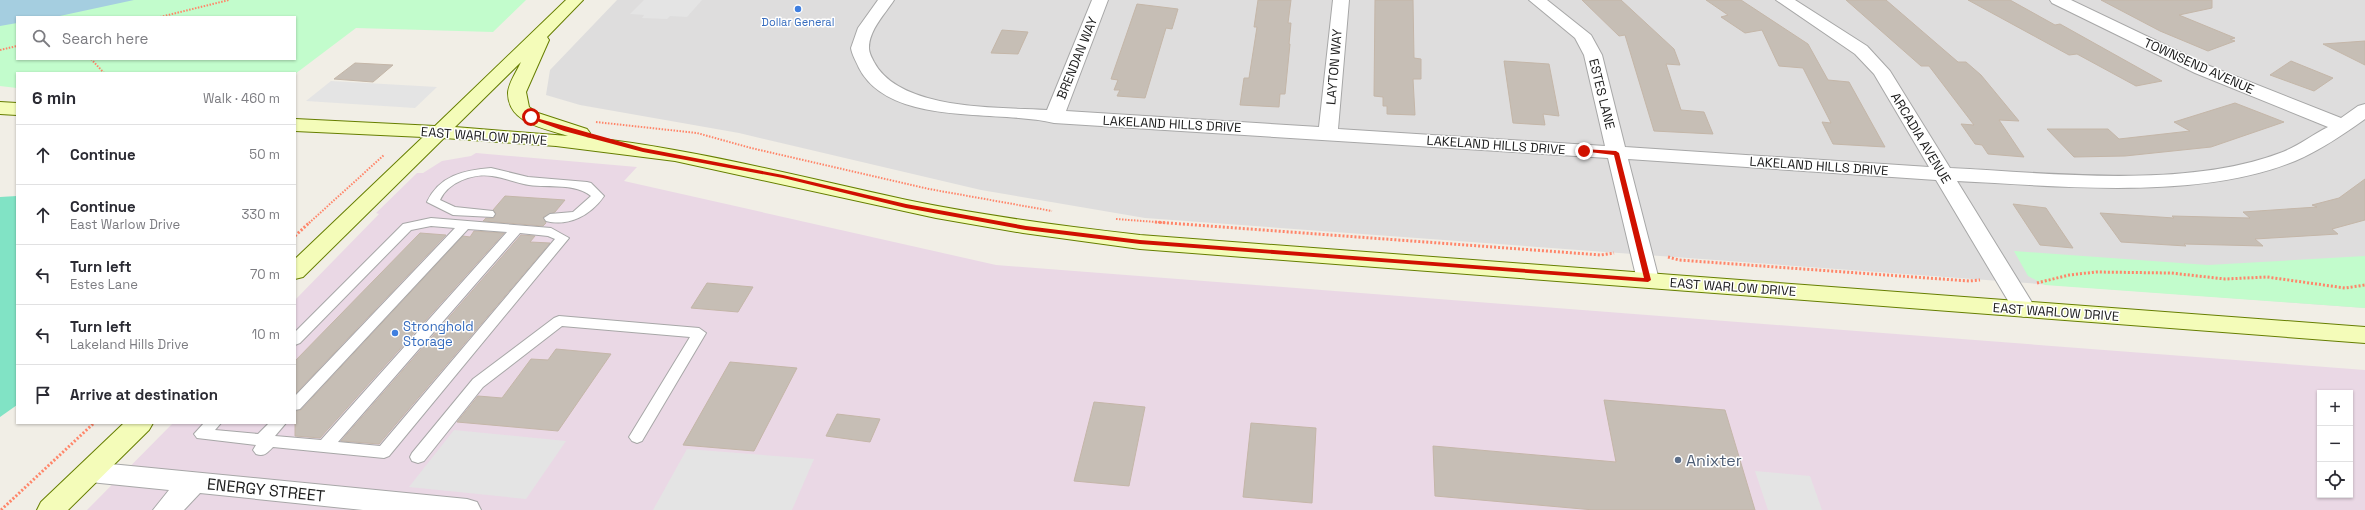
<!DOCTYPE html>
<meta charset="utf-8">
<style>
body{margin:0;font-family:"Space Grotesk",sans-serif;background:#f7f7f7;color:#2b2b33}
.controls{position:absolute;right:12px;bottom:12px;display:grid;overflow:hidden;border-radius:0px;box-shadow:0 1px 3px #0004}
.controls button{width:36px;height:36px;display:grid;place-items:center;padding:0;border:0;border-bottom:1px solid #e1e1e2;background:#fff;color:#2b2b33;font:20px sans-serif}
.stop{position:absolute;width:12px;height:12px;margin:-9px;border:3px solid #d01100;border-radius:50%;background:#fff}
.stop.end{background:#d01100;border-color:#fff;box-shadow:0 1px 4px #0008}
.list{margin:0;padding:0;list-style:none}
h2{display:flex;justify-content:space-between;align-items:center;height:52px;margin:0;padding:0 16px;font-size:17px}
h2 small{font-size:13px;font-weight:400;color:#7c7c81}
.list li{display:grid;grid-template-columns:26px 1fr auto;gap:12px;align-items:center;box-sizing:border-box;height:60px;padding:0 16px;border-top:1px solid #e1e1e2}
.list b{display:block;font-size:15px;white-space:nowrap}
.list p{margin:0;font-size:13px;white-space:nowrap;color:#7c7c81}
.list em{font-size:13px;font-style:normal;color:#7c7c81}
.icon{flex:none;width:22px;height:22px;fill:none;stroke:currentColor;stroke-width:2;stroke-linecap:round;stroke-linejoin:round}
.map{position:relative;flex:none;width:2365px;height:510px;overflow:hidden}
.search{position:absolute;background:#fff;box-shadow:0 1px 3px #0004;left:16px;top:16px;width:280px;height:44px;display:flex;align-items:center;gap:10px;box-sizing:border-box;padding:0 14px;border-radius:0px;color:#7c7c81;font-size:15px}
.panel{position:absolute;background:#fff;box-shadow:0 1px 3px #0004;left:16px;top:72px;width:280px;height:352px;border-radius:0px}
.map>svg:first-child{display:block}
</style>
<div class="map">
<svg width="2365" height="510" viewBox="0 0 2365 510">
<rect width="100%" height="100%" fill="#f1eee6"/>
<path fill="#dedddd" d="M617 0H2365V308L1145 218 981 190 739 133 580 105 546 95 550 70Z"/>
<path fill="#ead8e5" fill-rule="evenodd" d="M476 153 637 167 624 181 996 265 2365 370V510H87L173 423H295V300L379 214 376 213 417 173H423L442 161 471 156ZM2320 393H2350V495H2320Z"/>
<path fill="#c2fccc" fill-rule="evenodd" d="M0 0H526L493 32 356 28 295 74 17 73V88L0 86ZM17 17H295V59H17Z
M2014 251 2208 265 2365 256V308L2045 285 2028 276Z"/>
<path fill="#81e3c5" d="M17 196V405L0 417V197Z"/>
<path fill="#e4e4e4" d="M644 0H702L687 17 670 16 667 19 642 18 644 15 630 14Z
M331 81 437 87 415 108 306 101Z
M454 430 566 441 526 499 409 487Z
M687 449 814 459 792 510H653Z
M1755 471 1810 476 1822 510H1768Z"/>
<path fill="#a5cee0" d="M0 0H134L55 17H17V23L0 26Z"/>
<path fill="#c6beb5" stroke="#c4b6a8" d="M1258 0H1291L1288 23H1291L1289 44H1290L1285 94H1280L1279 107 1240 105 1244 78H1249L1257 27H1254Z
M1375 0H1413L1414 58 1421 59V79H1413L1415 115 1387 114V106H1383V97L1374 96Z
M1582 0H1621L1674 49 1680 65 1666 64 1681 110 1704 112 1713 134 1654 131 1625 35 1619 36Z
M1706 0H1741L1808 44 1828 80 1849 82 1885 147 1833 144 1822 122 1831 123 1803 68 1779 66 1762 30 1745 33 1721 17 1728 15Z
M1846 0H1886L1958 62H1966L1981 75 2019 121 1999 120 2024 157 1988 154 1982 145 1975 144 1961 124 1974 125 1929 66H1921Z
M1968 0H2010L2055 25 2060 24 2162 81 2136 86 2077 54 2069 55Z
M2101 0H2212V8L2179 15 2235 38 2230 39 2235 41 2208 51 2160 31Z
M1137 4 1178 9 1172 29 1166 28 1145 98 1117 96 1120 90H1114L1118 80 1111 79Z
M1002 30 1028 32 1018 54 991 53Z
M2365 41V65L2323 44Z
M1504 61 1549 64 1559 116 1543 114 1545 125 1513 123Z
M2291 61 2333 78 2314 91 2270 75Z
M355 63 393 65 373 82 334 79Z
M2235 103 2284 122 2211 147 2125 156 2074 157 2047 129H2108L2119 139 2190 131 2174 122Z
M2365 179V220L2332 229 2338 234 2255 239 2263 246 2184 244 2186 246 2121 242 2100 213 2174 218 2172 216 2250 218 2243 212 2317 207 2312 205 2339 198Z
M505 196 565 200 555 212 543 217 546 223 543 226 483 221 486 218H494L496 213 493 210Z
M2013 204 2046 208 2073 248 2040 245Z
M474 231 504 233 320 438 295 436V411L301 410 463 236 470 237Z
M420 233 446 235 295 394V361Z
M521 235 535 236 530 242 550 243 379 444 341 441Z
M707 283 753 287 738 312 691 308Z
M556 349 611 354 558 431 457 422 478 396 502 398 531 359 548 360Z
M730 362 797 368 754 451 683 445Z
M1604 400 1725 410 1755 510H1594L1435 496 1433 446 1616 462Z
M1094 402 1145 407 1129 486 1074 481Z
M837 414 880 419 870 442 826 436Z
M1251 423 1316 428 1312 503 1243 497Z"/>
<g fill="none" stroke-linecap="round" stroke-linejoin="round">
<g stroke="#a7a7a7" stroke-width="2">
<path id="lane" d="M491 168 528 177 587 182 591 183 604 196C591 215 569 227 546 221L544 218 550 214 573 212 591 196C576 183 549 188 529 185 517 183 505 178 492 176 473 173 448 182 440 200L455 207 493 211 495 214 493 217 453 215 427 202C439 176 464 170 491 168Z
M431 218 551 228 569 238 389 456 384 458 273 447C267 453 264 457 256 454L253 450 256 445 197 438 194 434 204 423H221L215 430 258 434 269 423H286L275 436 321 440 507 232 468 229 300 409 295 410V396L455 228 431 226 411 230 300 343 295 345V332L403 224ZM520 233 548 236 555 239 380 446 338 442Z
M559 316 699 328 706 333 642 441 637 443 632 441 629 437 690 337 562 326 483 387 424 461 418 463 412 461 410 457 412 453 473 379 554 318Z"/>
</g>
<g stroke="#a7a7a7" stroke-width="2">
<path id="street" d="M878 0H894C885 14 869 30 869 48 869 53 872 58 874 62 900 111 999 107 1047 110L1092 0H1108L1066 111 1319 127 1333 0H1349L1338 129 1605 146 1584 55 1575 38 1529 0H1547L1591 35 1602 55 1625 147 1929 167 1874 74 1855 54 1776 0H1795L1867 46 1890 71 1950 168C2050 173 2185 189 2280 153 2297 147 2312 135 2328 127L2195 73 2052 3 2050 0H2071L2207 65 2341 118 2358 106 2365 104V119C2344 134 2319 151 2295 161 2198 201 2060 186 1957 181L2036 309 2032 314 2024 317 2016 314 1936 180 1628 159 1659 280 1656 285 1648 287 1640 285 1637 280 1608 158 1054 123C1000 109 890 128 859 68 856 61 852 55 851 48L858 28Z
M90 462 467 499 477 502 481 510H363L200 493 184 510H153L169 490 90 482 81 479 77 472 81 465Z"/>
</g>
<g stroke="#667e00" stroke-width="2">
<path id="secondary" d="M566 0H583L547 37 549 40 526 92 529 107 538 113 587 129 590 133 586 137C695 149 800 177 907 200 984 216 1062 226 1140 235L2365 327V343L1140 249 1023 233 936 218 675 161 556 146 444 138 303 277 295 279V259L423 137 295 131V119L435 126ZM521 62C517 71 508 84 508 93 508 124 545 128 568 136L455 127Z
M0 102 17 103V115L0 114Z
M124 423H153L149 430 68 510H37L41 502Z"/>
</g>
<path stroke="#ff8569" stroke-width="2" stroke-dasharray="1.5 1.5" stroke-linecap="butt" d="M160 17 229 0
M0 50 17 46
M91 59 104 73
M596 122 697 133 751 148 929 189 1052 211
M1116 219 1169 223
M309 223 384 155"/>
<path stroke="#ff8569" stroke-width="3" stroke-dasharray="2 2" stroke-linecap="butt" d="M1155 222 1601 255 1614 253
M295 236 310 222
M1668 257 1679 260 1969 281 1980 280
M2037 283 2069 275 2096 272 2171 273 2225 279 2267 277 2345 288 2365 285
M1 510 94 423"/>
<use href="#lane" fill="#fff" fill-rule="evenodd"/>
<use href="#street" fill="#fff" fill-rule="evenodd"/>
<use href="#secondary" fill="#f4fcb9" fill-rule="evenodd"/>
</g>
<path fill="#d01100" d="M529 116 643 148 783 175 906 204 1026 226 1140 240 1644 278 1614 155 1581 151 1584 149 1616 151 1619 153 1651 280 1648 282 1140 244 1026 230 906 208 783 178 643 152 564 131 529 118Z"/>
<g fill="#3f7fe0" stroke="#fff" stroke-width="1.5">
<circle cx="798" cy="9" r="4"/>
<circle cx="395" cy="333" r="4"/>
</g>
<circle fill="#5c6f8a" stroke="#fff" stroke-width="1.5" cx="1678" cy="460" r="4"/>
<g text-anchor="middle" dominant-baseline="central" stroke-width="3" stroke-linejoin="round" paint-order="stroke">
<g font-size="11" fill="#366cbe" stroke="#fff">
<text x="798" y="22">Dollar General</text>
</g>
<g font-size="13" fill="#202020" stroke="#fff">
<text transform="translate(1077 58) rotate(-68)">BRENDAN WAY</text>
<text transform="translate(2199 66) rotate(24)">TOWNSEND AVENUE</text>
<text transform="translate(1334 67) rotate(-85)">LAYTON WAY</text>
<text transform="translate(1602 94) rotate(76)">ESTES LANE</text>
<text transform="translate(1172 124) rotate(3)">LAKELAND HILLS DRIVE</text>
<text transform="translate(484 136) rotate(4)">EAST WARLOW DRIVE</text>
<text transform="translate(1921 138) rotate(59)">ARCADIA AVENUE</text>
<text transform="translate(1496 145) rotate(4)">LAKELAND HILLS DRIVE</text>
<text transform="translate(1819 166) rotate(4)">LAKELAND HILLS DRIVE</text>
<text transform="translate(1733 287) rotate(4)">EAST WARLOW DRIVE</text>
<text transform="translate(2056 312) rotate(4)">EAST WARLOW DRIVE</text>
</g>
<g font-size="13" fill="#366cbe" stroke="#fff" text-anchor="start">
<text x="403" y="326">Stronghold<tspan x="403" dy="15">Storage</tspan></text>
</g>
<g font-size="16" fill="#4e5e75" stroke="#fff" text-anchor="start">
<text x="1686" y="460">Anixter</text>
</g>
<g font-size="16" fill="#202020" stroke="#fff">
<text transform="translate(266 490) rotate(6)">ENERGY STREET</text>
</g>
</g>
</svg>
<div class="controls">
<button>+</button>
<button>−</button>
<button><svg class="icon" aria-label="locate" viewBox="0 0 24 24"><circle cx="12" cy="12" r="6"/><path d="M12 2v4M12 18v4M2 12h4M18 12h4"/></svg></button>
</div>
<div class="stop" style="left:531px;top:117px"></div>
<div class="stop end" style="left:1584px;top:151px"></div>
<div class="search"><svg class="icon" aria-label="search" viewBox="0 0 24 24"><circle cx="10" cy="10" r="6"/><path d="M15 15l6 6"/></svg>Search here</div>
<section class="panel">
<h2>6 min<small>Walk · 460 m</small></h2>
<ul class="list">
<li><svg class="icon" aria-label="ahead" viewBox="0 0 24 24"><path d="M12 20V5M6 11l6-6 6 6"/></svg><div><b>Continue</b></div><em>50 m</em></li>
<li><svg class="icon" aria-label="ahead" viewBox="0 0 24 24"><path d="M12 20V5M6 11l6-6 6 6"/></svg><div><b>Continue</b><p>East Warlow Drive</p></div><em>330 m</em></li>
<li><svg class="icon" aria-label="left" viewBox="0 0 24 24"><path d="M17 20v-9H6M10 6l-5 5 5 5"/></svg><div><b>Turn left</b><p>Estes Lane</p></div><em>70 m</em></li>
<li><svg class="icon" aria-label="left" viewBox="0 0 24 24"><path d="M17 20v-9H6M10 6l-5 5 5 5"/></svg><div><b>Turn left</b><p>Lakeland Hills Drive</p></div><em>10 m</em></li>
<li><svg class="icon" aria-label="arrive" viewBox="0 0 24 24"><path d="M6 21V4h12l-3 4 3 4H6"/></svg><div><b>Arrive at destination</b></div></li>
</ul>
</section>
</div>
